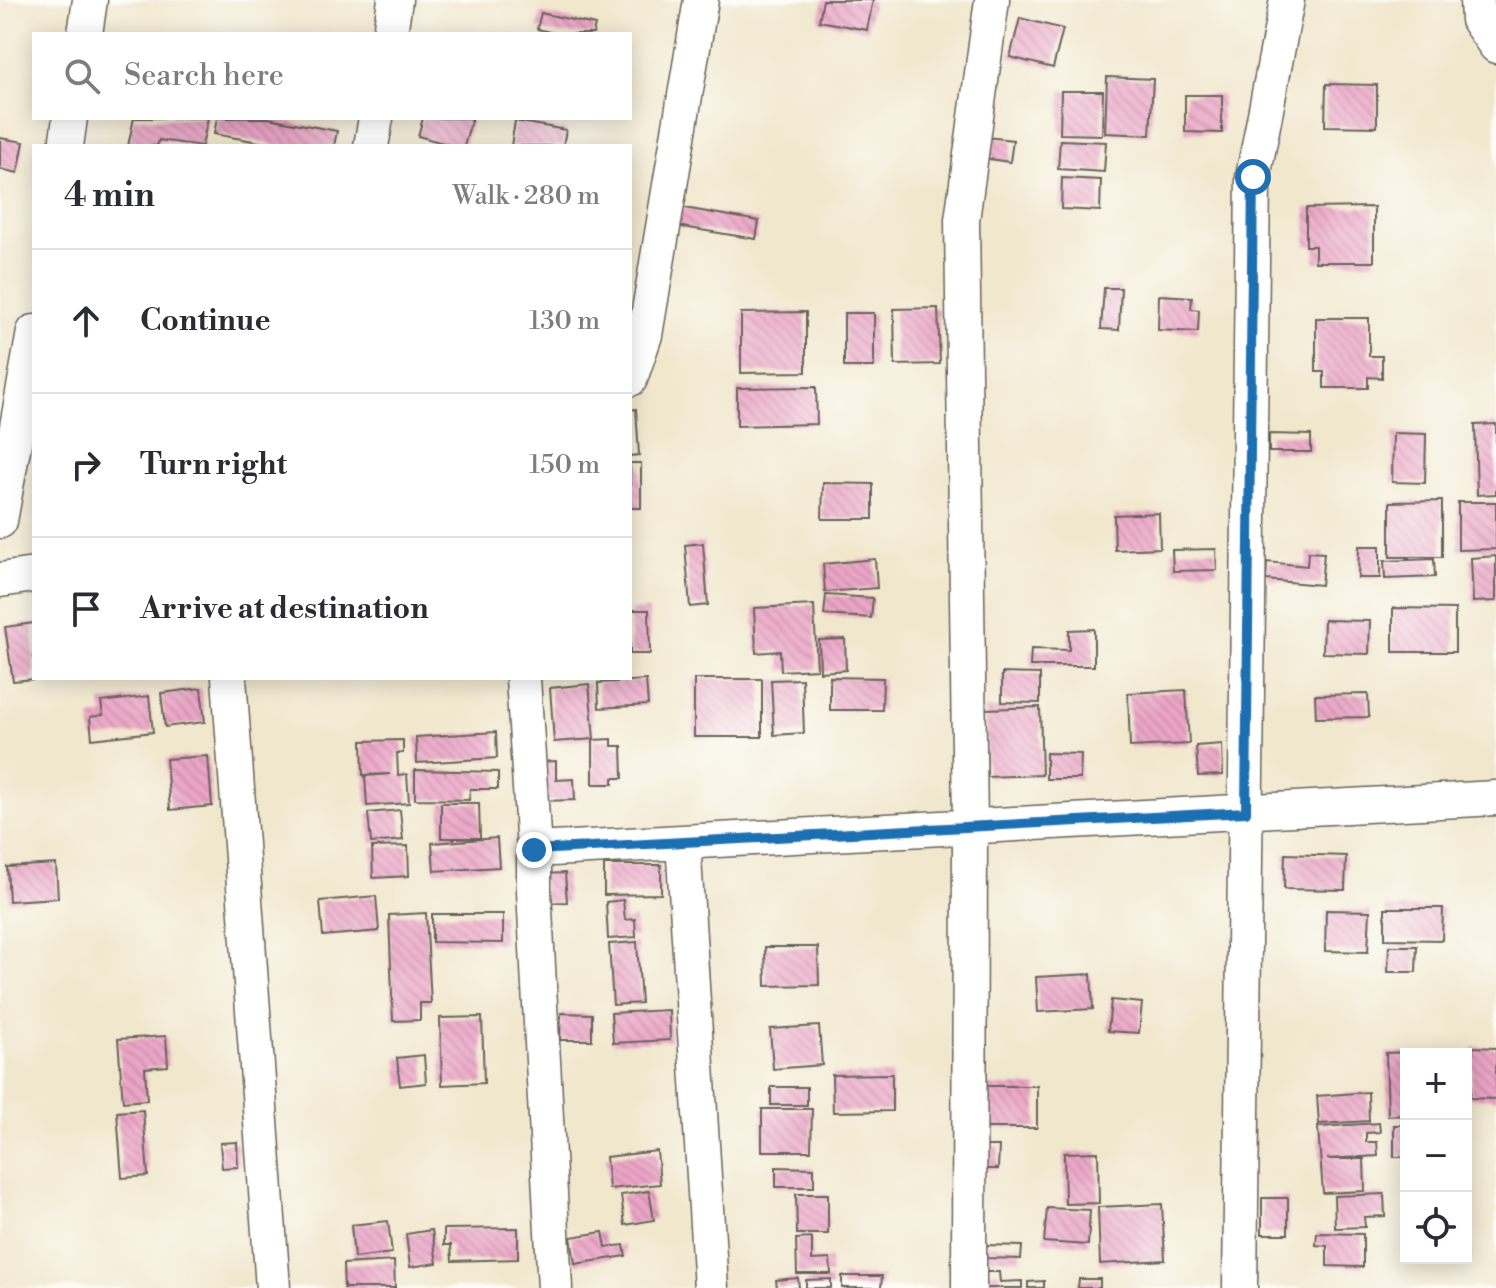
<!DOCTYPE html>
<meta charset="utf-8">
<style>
body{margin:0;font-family:"Libre Bodoni",serif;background:#f7f7f7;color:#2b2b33}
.controls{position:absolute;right:24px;bottom:24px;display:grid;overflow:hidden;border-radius:0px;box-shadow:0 4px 20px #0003}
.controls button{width:72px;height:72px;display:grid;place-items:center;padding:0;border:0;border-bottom:2px solid #e1e1e2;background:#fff;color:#2b2b33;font:40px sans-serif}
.stop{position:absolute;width:24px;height:24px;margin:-18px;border:6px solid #1f6fb2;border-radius:50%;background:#fff}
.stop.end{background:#1f6fb2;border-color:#fff;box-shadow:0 2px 8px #0008}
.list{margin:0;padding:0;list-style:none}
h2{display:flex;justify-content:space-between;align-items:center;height:104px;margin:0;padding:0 32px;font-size:34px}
h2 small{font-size:26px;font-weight:400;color:#7c7c81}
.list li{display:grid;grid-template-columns:52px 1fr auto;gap:24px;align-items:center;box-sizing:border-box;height:144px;padding:0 32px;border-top:2px solid #e1e1e2}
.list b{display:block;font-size:30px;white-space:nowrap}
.list em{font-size:26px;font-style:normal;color:#7c7c81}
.icon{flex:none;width:44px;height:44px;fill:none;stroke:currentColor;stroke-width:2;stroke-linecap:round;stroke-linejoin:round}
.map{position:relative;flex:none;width:1496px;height:1288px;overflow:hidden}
.search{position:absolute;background:#fff;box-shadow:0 4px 20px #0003;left:32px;top:32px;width:600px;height:88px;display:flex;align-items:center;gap:20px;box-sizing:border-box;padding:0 28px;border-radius:0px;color:#7c7c81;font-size:30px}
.panel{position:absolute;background:#fff;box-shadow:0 4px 20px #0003;left:32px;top:144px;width:600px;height:536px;border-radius:0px}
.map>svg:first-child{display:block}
</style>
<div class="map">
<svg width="1496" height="1288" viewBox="0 0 1496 1288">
<defs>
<pattern id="building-back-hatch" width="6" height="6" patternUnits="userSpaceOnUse" patternTransform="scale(2)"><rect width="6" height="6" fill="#eba5c6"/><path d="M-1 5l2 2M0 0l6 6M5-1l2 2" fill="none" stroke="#c98daa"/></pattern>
</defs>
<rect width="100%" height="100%" fill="#fdfcf7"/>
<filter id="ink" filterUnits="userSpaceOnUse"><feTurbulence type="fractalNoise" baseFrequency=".0125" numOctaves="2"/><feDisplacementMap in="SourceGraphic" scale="16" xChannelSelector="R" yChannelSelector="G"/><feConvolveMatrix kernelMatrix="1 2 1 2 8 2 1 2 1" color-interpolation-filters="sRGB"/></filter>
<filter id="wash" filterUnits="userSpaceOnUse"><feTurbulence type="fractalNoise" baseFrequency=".006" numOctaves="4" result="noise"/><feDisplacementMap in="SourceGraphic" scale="32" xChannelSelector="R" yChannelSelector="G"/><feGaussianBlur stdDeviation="1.8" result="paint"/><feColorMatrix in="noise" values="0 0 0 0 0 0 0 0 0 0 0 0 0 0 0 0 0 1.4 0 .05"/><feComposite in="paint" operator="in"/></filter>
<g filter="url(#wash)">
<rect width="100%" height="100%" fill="#f1e7cd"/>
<g id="blocks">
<path fill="url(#building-back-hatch)" d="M823 0H873L867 30 819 21Z
M541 13 595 25 593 34H558L537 29Z
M1020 18 1063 29 1053 68 1010 57Z
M1107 77 1153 79 1150 135 1105 133Z
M1326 84 1377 85V127L1325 126Z
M1061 91H1103L1102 135 1060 134Z
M1185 95H1222V133L1185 132Z
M134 118H208L202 146 159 140 157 146H128Z
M217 118H268L337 131 334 146H281L214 134Z
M423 118H472L464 146H454L418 136Z
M515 121 566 130 563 146H511Z
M985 137 1013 140 1010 162 982 158Z
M0 138 24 142 18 173 0 169Z
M1060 140 1106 142 1104 172 1058 169Z
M1062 178 1101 180 1100 211 1061 209Z
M673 206 759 221 756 239 670 225Z
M1374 207V262H1315V246H1306V208Z
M1104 288H1121L1119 330 1101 329Z
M1159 295 1192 297 1191 309 1199 310 1198 332 1158 330Z
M938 308 940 364 895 365 894 309Z
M806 312V372L741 373V313Z
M844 313H874V367H844Z
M1316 318H1369V356H1382V378L1368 377V388H1324V372H1316Z
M816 387 817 424 737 426V388Z
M636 409 639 455 630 456V410Z
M1496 424V494L1477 495 1475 425Z
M1393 433 1426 434 1425 483 1392 482Z
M1269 434 1311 435V452H1269Z
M630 463H641V508H630Z
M823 483 873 484V519H822Z
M1442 501V557H1390V502Z
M1458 502H1496V549L1458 550Z
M1159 513 1160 548 1115 550 1114 515Z
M703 543 708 605 690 607 685 545Z
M1359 546H1380V578H1358Z
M1216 549 1217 570 1173 571 1172 550Z
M1308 552 1324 553 1321 585 1266 580 1267 562 1307 566Z
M1496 556V601L1473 602 1471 558Z
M875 559 877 588 825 592 823 564Z
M1434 559 1435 577 1385 579 1384 561Z
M826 595 873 598 871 618 824 615Z
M814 605 817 669 781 671 780 651 756 653 754 608Z
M1393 608 1455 609V652H1393Z
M630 610H649L650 654H630Z
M1324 620 1370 621 1369 654 1323 653Z
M34 623V679L13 681 5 627Z
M1094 629V666H1030L1031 649 1069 650V630Z
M845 639 846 670 820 672 819 640Z
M1002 673 1040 674V703L1002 702Z
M830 677 883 678 882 710H830Z
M694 679H762V737H694Z
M802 679 804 733 774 735 771 680Z
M646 680 648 705 599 708 598 683Z
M589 684 594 739 554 742 550 688Z
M201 688 205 722 165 727 161 693Z
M1186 690 1189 744 1130 747 1128 693Z
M1368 694 1369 717 1316 718 1315 695Z
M149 696 153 732 92 739 90 717 103 715 101 702Z
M1040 707 1042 775 987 777 985 709Z
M496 732 497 758 417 763 416 737Z
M612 739V746H622L623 778H613V784H593V740Z
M403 740V753H397L398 775 407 774 409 803 367 806 365 776 390 774 363 775 362 741Z
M1222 744 1223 775 1198 776 1196 746Z
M1046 753 1081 754 1080 779H1046Z
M208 756 212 806 170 810 166 759Z
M556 761V780L574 779 575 800 540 801 539 762Z
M415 770 498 772V789H470L469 800 415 799Z
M441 803H479L480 838H441Z
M400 810 403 840 371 843 368 813Z
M497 838 499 867 434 871 432 843Z
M408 846 409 876 373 878 372 847Z
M1285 854 1346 856 1345 890 1284 889Z
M56 864 58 898 9 901 7 867Z
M604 865H661V894L604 895Z
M565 873 567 902 544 903 543 874Z
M376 896 379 931 323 936 320 901Z
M623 900 625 920 635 919 636 937 608 939 606 902Z
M1385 908H1443L1442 940 1385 939Z
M1326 910 1370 911 1368 952 1325 951Z
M426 913 431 1003H420V1020L393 1021 389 915Z
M432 914H503V943L432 942Z
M637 942 641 1003 613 1005 609 944Z
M1389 946H1417L1416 972H1388Z
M765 947H818L819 985 766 986Z
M1091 974 1093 1009 1038 1012 1036 977Z
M1111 1000 1142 1003 1139 1033 1108 1031Z
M669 1010 670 1040 613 1043 611 1013Z
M561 1013 592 1014V1040H560Z
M482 1017 484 1083 442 1085 440 1018Z
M819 1026 822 1065 773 1069 770 1029Z
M166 1036 168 1066 145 1068 147 1100 123 1102 118 1039Z
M1473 1047 1496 1048V1099L1470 1098Z
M1406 1052V1115L1388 1116 1386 1053Z
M424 1055 426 1083 400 1086 397 1058Z
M892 1074V1111L833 1112 832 1075Z
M983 1086H1037V1128H983Z
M771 1087H807V1105H771Z
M1368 1092 1369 1121 1319 1124 1317 1096Z
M762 1109H812L811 1151H762Z
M143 1110 148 1176 122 1178 117 1112Z
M1379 1123 1380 1132 1366 1133V1142H1377L1378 1156 1327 1159H1364L1365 1191 1323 1193 1318 1127Z
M1394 1125H1406V1157H1394Z
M237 1142 238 1167 222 1168 220 1143Z
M981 1146H999L998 1169H981Z
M657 1151 660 1184 609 1189 606 1157Z
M1098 1152 1099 1203 1065 1204 1064 1153Z
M776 1167 814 1168V1187H776Z
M649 1191 654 1220 625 1225 621 1195Z
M796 1194H828V1234H797Z
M1384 1194 1385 1216 1364 1217 1365 1227 1335 1228 1334 1196Z
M1262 1198H1288V1234H1262Z
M1162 1204 1165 1260 1100 1264 1098 1207Z
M1047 1208 1090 1210 1088 1245 1044 1242Z
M388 1221 392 1253 354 1258 351 1225Z
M518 1228V1259L452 1261 451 1245H444V1229Z
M432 1230 437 1263 410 1267 406 1234Z
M603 1232 606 1247 624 1245 626 1256 575 1264 571 1237Z
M1317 1233 1363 1234V1267L1327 1266V1246L1316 1245Z
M812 1238V1260L830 1259 831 1274H797L796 1239Z
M985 1245 1022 1246 1021 1259 985 1258Z
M394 1261 395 1288H344L343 1264Z
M979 1272H999L1000 1282 1022 1281V1288H980Z
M842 1276H882L881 1288H842Z
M798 1278 799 1288H777L776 1280Z
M831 1279V1288H806V1280Z
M1079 1279H1100V1288H1078Z
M1044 1281V1288H1028V1282Z"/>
</g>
</g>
<g filter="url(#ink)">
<use href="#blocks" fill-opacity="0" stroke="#67635a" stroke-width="2"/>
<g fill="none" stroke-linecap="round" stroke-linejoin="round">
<g stroke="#67635a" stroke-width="37">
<path id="street" d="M1477 0 1478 20 1496 46
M85 34 90 0
M390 34 395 0
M66 146 70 118
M371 146 376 118
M630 379 645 335 701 0
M0 521 34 332
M0 580 34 575
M229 678 273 1288
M523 678 534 850V891L555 1288
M683 842 711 1288
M534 850 1496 798
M969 1288 970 826 962 220 992 0
M1240 1288 1253 177 1287 0"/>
</g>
<use href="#street" stroke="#fff" stroke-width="34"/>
</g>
</g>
<g fill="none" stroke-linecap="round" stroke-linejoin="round" filter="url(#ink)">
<path stroke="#1f6fb2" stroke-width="10" d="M534 850 1246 812 1253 177"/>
</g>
</svg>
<div class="controls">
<button>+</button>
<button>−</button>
<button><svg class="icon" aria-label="locate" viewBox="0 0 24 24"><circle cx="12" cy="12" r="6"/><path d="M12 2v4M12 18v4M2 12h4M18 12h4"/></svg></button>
</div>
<div class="stop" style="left:1253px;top:177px"></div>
<div class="stop end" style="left:534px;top:850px"></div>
<div class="search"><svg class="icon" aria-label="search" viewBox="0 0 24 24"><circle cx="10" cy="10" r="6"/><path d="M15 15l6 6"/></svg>Search here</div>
<section class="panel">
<h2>4 min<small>Walk · 280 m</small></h2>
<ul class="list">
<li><svg class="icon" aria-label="ahead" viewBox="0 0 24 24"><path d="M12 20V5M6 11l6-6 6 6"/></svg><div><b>Continue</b></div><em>130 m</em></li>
<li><svg class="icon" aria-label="right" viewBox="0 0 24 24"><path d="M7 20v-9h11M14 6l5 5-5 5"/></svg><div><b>Turn right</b></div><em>150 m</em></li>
<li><svg class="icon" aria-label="arrive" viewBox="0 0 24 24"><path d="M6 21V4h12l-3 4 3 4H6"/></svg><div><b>Arrive at destination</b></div></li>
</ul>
</section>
</div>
